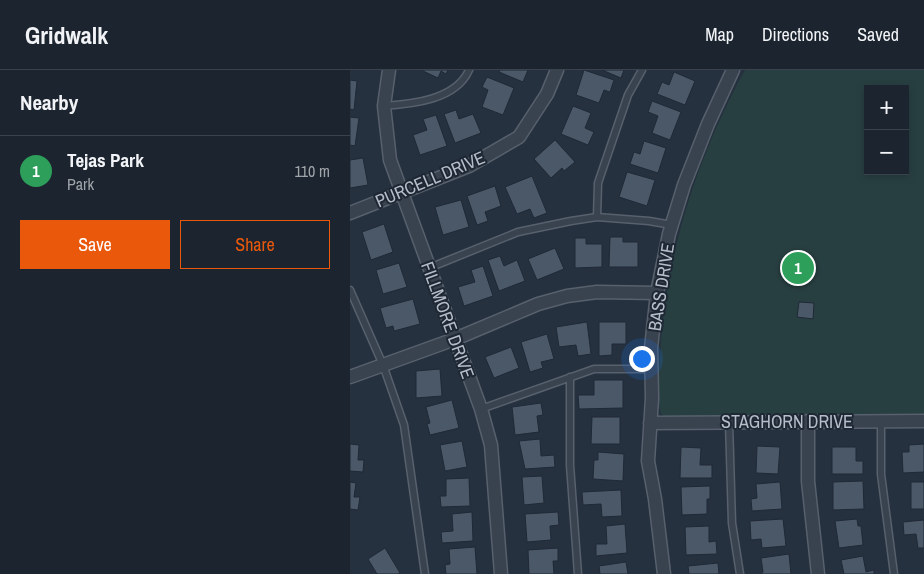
<!DOCTYPE html>
<meta charset="utf-8">
<style>
body{margin:0;font-family:"Archivo Narrow",sans-serif;background:#29313b;color:#f1f3f6}
.controls{position:absolute;right:15px;top:15px;display:grid;overflow:hidden;border-radius:0px;box-shadow:0 2px 8px #0003}
.controls button{width:45px;height:45px;display:grid;place-items:center;padding:0;border:0;border-bottom:1px solid #3a424b;background:#1c252f;color:#f1f3f6;font:25px sans-serif}
.you{position:absolute;left:291px;top:288px;width:18px;height:18px;margin:-12px;border:4px solid #fff;border-radius:50%;background:#1a73e8;box-shadow:0 0 0 8px #1a73e833}
.badge{display:grid;place-items:center;width:32px;height:32px;border-radius:50%;background:#ea580c;color:#fff;font-size:16px;font-weight:700}
.pin{position:absolute;translate:-50% -50%;border:2px solid #fff;box-shadow:0 1px 5px #0006}
.list{margin:0;padding:0;list-style:none}
h2{display:flex;justify-content:space-between;align-items:center;height:65px;margin:0;padding:0 20px;font-size:21px}
h2 small{font-size:16px;font-weight:400;color:#a0a5aa}
.list li{display:grid;grid-template-columns:32px 1fr auto;gap:15px;align-items:center;box-sizing:border-box;height:70px;padding:0 20px;border-top:1px solid #3a424b}
.list b{display:block;font-size:19px;white-space:nowrap}
.list p{margin:0;font-size:16px;white-space:nowrap;color:#a0a5aa}
.list em{font-size:16px;font-style:normal;color:#a0a5aa}
.actions{display:flex;gap:10px;padding:15px 20px}
.actions a{flex:1;padding:11px 0;border:1px solid #ea580c;border-radius:0px;text-align:center;font-size:18px;color:#ea580c}
.actions .main{background:#ea580c;color:#fff}
.map{position:relative;flex:none;width:574px;height:504px;overflow:hidden}
header{display:flex;align-items:center;gap:30px;box-sizing:border-box;height:70px;padding:0 25px;background:#1c252f;border-bottom:1px solid #3a424b}
header strong{font-size:24px}
nav{display:flex;gap:28px;margin-inline-start:auto;font-size:18px}
main{display:flex}
aside{flex:1;background:#1c252f}
.map>svg:first-child{display:block}
</style>
<header>
<strong>Gridwalk</strong>
<nav><a>Map</a><a>Directions</a><a>Saved</a></nav>
</header>
<main>
<aside>
<h2>Nearby<small></small></h2>
<ul class="list">
<li><span class="badge" style="background:#2e9e5b">1</span><div><b>Tejas Park</b><p>Park</p></div><em>110 m</em></li>
</ul>
<div class="actions"><a class="main">Save</a><a>Share</a></div>
</aside>
<div class="map">
<svg width="574" height="504" viewBox="0 0 574 504">
<rect width="100%" height="100%" fill="#25313f"/>
<path fill="#283f41" fill-rule="evenodd" d="M395 0H574V345L318 348 311 344C306 326 309 305 310 287 315 187 347 87 395 0ZM518 19H555V101H518Z"/>
<path fill="#4b5868" stroke="#202936" d="M71 0H98L96 4 91 1 88 8Z
M150 0H178L173 12 149 2Z
M234 0 264 10 260 22 254 20 249 33 226 25Z
M252 0H274L271 8Z
M324 2 345 11 335 35 307 24 312 12 319 15Z
M137 7 164 18 153 45 132 37 138 20 132 17Z
M0 10 7 11 4 40 0 39Z
M302 31 331 42 320 70 302 63 308 46 298 42Z
M223 36 241 43 235 58 244 62 238 75 211 64Z
M106 40 109 49 123 44 131 63 105 73 94 44Z
M86 45 97 76 70 85 63 65 77 60 73 49Z
M0 47 9 48 5 76 0 75Z
M205 70 225 92 214 101 212 98 201 108 184 89Z
M294 71 316 78 308 103 280 94 284 82 290 84Z
M13 88 18 115 0 118V90Z
M277 102 305 110 297 136 269 127Z
M182 106 197 143 184 148 180 139 167 144 155 117Z
M145 116 151 136 135 142 138 151 127 155 117 126Z
M111 130 119 157 93 165 85 137Z
M34 154 43 182 21 190 12 162Z
M260 167H273V172H288V197H259Z
M225 168H236V174H252V197L225 198Z
M205 178 214 199 187 210 178 189Z
M150 186 154 196 167 190 175 211 149 221 138 190Z
M49 193 57 217 33 224 26 200Z
M133 196 143 226 114 236 108 217 125 212 121 200Z
M63 229 70 254 44 261 43 256 36 258 30 238Z
M449 232 464 233 463 249 447 247Z
M237 252 241 284 228 286 226 275 209 277 206 257Z
M249 252H276V274H262V285L249 286Z
M197 264 204 289 191 292 193 298 180 302 171 272Z
M161 277 169 298 144 308 135 287Z
M90 299 92 326 66 328V301Z
M244 310H273V338L229 339 228 325H244Z
M102 330 109 358 80 365 77 354 80 353 76 337Z
M191 333 193 345 187 346 189 362 165 365 162 337Z
M242 347H270V374H241Z
M190 369 191 386 204 385 205 397 175 399 169 371Z
M112 371 117 397 95 401 90 375Z
M0 374 9 375 8 390H14L13 402 0 401Z
M574 374V402L553 403 552 382H559V375Z
M407 376 430 377 428 404 406 403Z
M331 377 351 378 350 395H362V408H330Z
M482 377H506V391H513V404H482Z
M248 382 274 384 273 411 243 409 244 390H248Z
M192 406 194 433 174 435 172 407Z
M119 408 120 436 91 437 90 426H96V409Z
M513 411 514 439 483 440V412Z
M0 412 6 413 4 427H10L8 440 0 439Z
M430 412 432 439 402 441 401 429 407 428 406 414Z
M561 412H574V439H561Z
M360 416V429H357V444L332 445 331 417Z
M271 420 272 446 252 447 251 434 233 435 232 422Z
M122 442 123 471 92 473 91 462 103 461 102 444Z
M208 442 209 455 200 456 201 470 177 472 175 444Z
M433 449 436 476 412 478 411 469 401 470 400 451Z
M507 449 508 456H511L513 475 489 478 485 451Z
M574 450V478H568L566 464 554 465 553 452Z
M275 454 277 483 246 486V474H257L256 456Z
M359 456V472L366 471 367 484 336 485 335 457Z
M125 477 127 504H96L95 495 100 494 99 479Z
M35 478 50 503 48 504H27L18 489Z
M208 478V491H203L204 504H179L178 480Z
M439 484 441 504H411L413 502 411 488Z
M513 486 516 502 524 500V504H494L491 490Z
M276 492 278 504H250L249 496Z
M368 493 369 504H339L338 496Z"/>
<g fill="none" stroke-linecap="round" stroke-linejoin="round">
<g stroke="#57606c" stroke-width="9">
<path id="service" d="M34 36C62 34 106 30 119 0
M247 147 248 113 278 25 292 0
M79 198 168 162 221 151 247 147 299 151 322 155
M0 220 33 295 54 355 75 504
M220 307V395L228 504
M131 339 244 299H302
M531 351V404L544 504
M379 352 382 453 390 504"/>
</g>
<g stroke="#57606c" stroke-width="15">
<path id="minor" d="M39 0 34 36 40 90 131 339 141 375 151 504
M0 143 119 96 169 67 197 24 207 0
M0 307 105 269 188 234 217 226 247 222 307 223
M458 351V411L468 504
M300 353 574 351
M314 504 305 429 298 391 302 328 301 278 307 223 319 164 334 115 358 54 383 0"/>
</g>
<use href="#service" stroke="#39424f" stroke-width="6"/>
<use href="#minor" stroke="#39424f" stroke-width="12"/>
</g>
<g text-anchor="middle" dominant-baseline="central" stroke-width="4" stroke-linejoin="round" paint-order="stroke">
<g font-size="18" fill="#b5bdc9" stroke="#1e2734">
<text transform="translate(80 109) rotate(-23)">PURCELL DRIVE</text>
<text transform="translate(311 217) rotate(-81)">BASS DRIVE</text>
<text transform="translate(98 250) rotate(70)">FILLMORE DRIVE</text>
<text x="437" y="351">STAGHORN DRIVE</text>
</g>
</g>
</svg>
<div class="controls">
<button>+</button>
<button>−</button>
</div>
<div class="you"></div>
<div class="pin badge" style="left:448px;top:198px;background:#2e9e5b">1</div>
</div>
</main>
